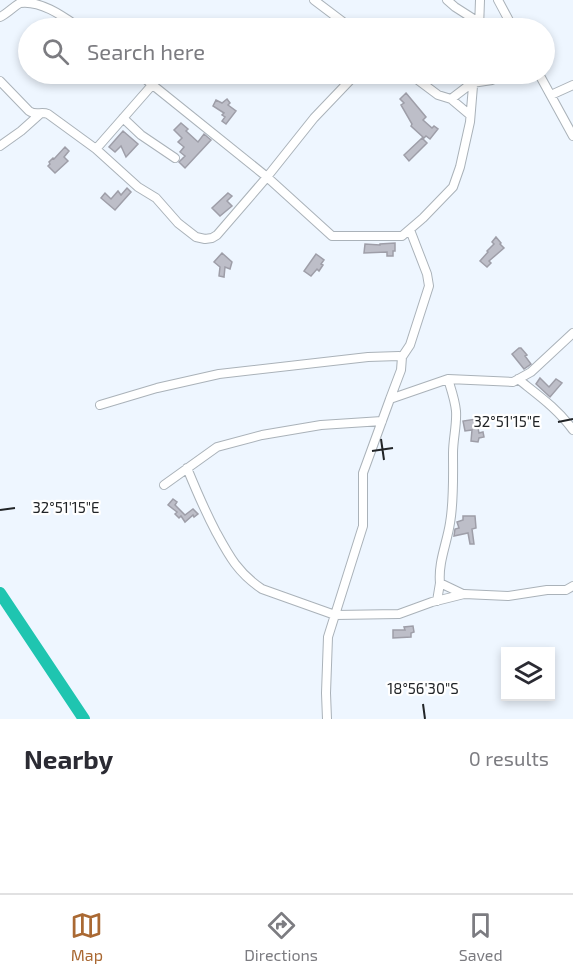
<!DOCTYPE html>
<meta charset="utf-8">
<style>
body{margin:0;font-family:"Exo 2",sans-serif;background:#f2f2f3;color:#2b2b33}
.controls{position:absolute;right:18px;bottom:18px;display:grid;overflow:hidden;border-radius:0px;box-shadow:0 3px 9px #0003}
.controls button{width:54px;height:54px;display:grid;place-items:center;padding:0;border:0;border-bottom:2px solid #e1e1e2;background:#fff;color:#2b2b33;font:30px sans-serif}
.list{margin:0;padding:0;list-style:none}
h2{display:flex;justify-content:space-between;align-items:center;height:78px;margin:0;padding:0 24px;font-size:26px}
h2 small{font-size:20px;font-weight:400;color:#7c7c81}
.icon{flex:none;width:33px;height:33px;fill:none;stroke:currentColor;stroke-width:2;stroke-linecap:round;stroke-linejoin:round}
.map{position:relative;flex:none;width:573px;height:719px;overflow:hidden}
.search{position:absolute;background:#fff;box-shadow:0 3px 9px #0003;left:18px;right:18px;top:18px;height:66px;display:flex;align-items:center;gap:15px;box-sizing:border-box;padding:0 21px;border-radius:33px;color:#7c7c81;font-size:22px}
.sheet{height:174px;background:#fff}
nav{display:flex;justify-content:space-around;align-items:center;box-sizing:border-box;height:84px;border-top:2px solid #e1e1e2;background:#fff;font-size:16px;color:#7c7c81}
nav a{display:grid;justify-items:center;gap:3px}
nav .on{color:#aa6933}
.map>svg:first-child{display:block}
</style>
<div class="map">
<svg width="573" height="719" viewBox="0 0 573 719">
<rect width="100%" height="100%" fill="#eef6ff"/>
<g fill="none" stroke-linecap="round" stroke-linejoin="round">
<path stroke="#1fc5b0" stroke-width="12" d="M0 593 84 719"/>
</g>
<path fill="#bdbec8" stroke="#9e9ea8" stroke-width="1.5" d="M406 93 426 117 423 120 432 128 434 126 438 129 430 139 426 136 424 138 411 126 412 124 401 105 404 103 400 99Z
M227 99 230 103 228 105 236 111 226 124 222 121 225 117 222 115 224 113 213 106 216 100 222 103Z
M181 123 188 129 186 131 198 142 204 134 211 140 185 168 179 162 185 156 180 152 184 147 178 142 182 138 174 130Z
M123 131 138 144 126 157 121 146 115 152 109 147Z
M422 138 427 143 409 161 404 155Z
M65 147 69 151 64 157 68 161 55 173 48 166 50 164 49 162 53 158 54 159Z
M127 188 131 192 115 210 101 198 105 193 111 199 118 191 121 195Z
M228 193 232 196 227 201 232 206 220 216 212 208Z
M496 237 501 243 500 244 504 248 489 261 491 263 487 267 480 261 488 252 487 251 494 244 492 242Z
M395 243V251H393V256H387V252L364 253 365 244 380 245V244Z
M222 253 232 262 230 269 225 267 224 277 219 276 220 267 214 262Z
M316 254 324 260 321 264 323 265 319 271 317 269 311 276 304 271Z
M519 348H521L527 355 525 356 531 364 524 369 512 354Z
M540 378 549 387 556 379 562 383 550 397 536 384Z
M476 419 479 433 483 432 484 437 479 438 478 442 471 441 472 430 465 431 463 421Z
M173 499 177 502 175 505 185 515 193 509 198 514 194 517 193 515 185 522 181 516 179 518 175 514 177 512 168 505Z
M463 516H475L476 528 472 529 474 544H470L468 533 454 536 455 529 459 528 457 522 463 520Z
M413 626 414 632 411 633V637L393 638V630H405L404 627Z"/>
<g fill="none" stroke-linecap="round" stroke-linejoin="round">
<g stroke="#aab2b9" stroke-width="10">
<path id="minor" d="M314 0 351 28
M447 0 455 7 480 23
M498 0 513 28
M0 17C7 14 13 7 20 3 41 0 64 17 80 28
M479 28 480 0
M139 74 267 177 332 236H402L423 218 453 187 460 167 470 122 474 74
M410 74 438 95 451 99 472 83 492 80 506 74
M539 74 573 136
M0 81 29 111C36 116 41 111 48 114L96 149 153 84
M551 95 573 85
M451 99 470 115
M123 118 141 135 175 158
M0 146 21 131 40 114
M96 149 138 187 156 198 178 223 196 237 205 239 212 238 217 235 267 177 314 118 356 74
M402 357 410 345 429 286 427 274 410 230
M448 379C451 389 455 400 456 411 457 425 453 439 453 453 453 476 454 500 450 523 447 543 438 562 440 583L463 594
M518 379C538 395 558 409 573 430
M100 405 157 388 219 374 368 357 399 356 402 357 401 370 390 399
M187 468C196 490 205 511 216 532 229 556 238 573 262 589L335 615 399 614 432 602 464 594 508 596 547 590H566L573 586
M164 485 217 447 262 435 321 425 382 421
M437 601 440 583
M327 719 326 693 328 637 363 526V473L390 399 448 379 513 382 531 372 573 333"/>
</g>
<use href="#minor" stroke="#fff" stroke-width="8"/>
</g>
<path fill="none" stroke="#212427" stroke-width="2" d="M558 422 573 419M381 439 384 460M372 451 393 448M0 510 15 508M423 704 425 719"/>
<g font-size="15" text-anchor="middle" fill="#212427" stroke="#fff" stroke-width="4.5" stroke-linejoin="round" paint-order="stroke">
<text x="507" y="427">32°51'15"E</text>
<text x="66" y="513">32°51'15"E</text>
<text x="423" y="694">18°56'30"S</text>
</g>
</svg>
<div class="controls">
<button><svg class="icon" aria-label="layers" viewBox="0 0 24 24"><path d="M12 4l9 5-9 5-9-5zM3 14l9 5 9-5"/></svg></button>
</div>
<div class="search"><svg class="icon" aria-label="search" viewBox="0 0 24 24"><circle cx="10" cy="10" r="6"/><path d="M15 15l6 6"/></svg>Search here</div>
</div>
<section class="sheet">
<h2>Nearby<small>0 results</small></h2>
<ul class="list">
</ul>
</section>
<nav>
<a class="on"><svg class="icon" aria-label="map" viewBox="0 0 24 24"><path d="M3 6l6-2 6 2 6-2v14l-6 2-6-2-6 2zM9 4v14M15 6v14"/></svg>Map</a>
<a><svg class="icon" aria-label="directions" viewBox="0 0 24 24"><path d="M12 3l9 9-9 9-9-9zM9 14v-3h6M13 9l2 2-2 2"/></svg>Directions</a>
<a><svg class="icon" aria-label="saved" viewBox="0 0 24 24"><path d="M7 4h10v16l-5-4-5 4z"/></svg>Saved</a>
</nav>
